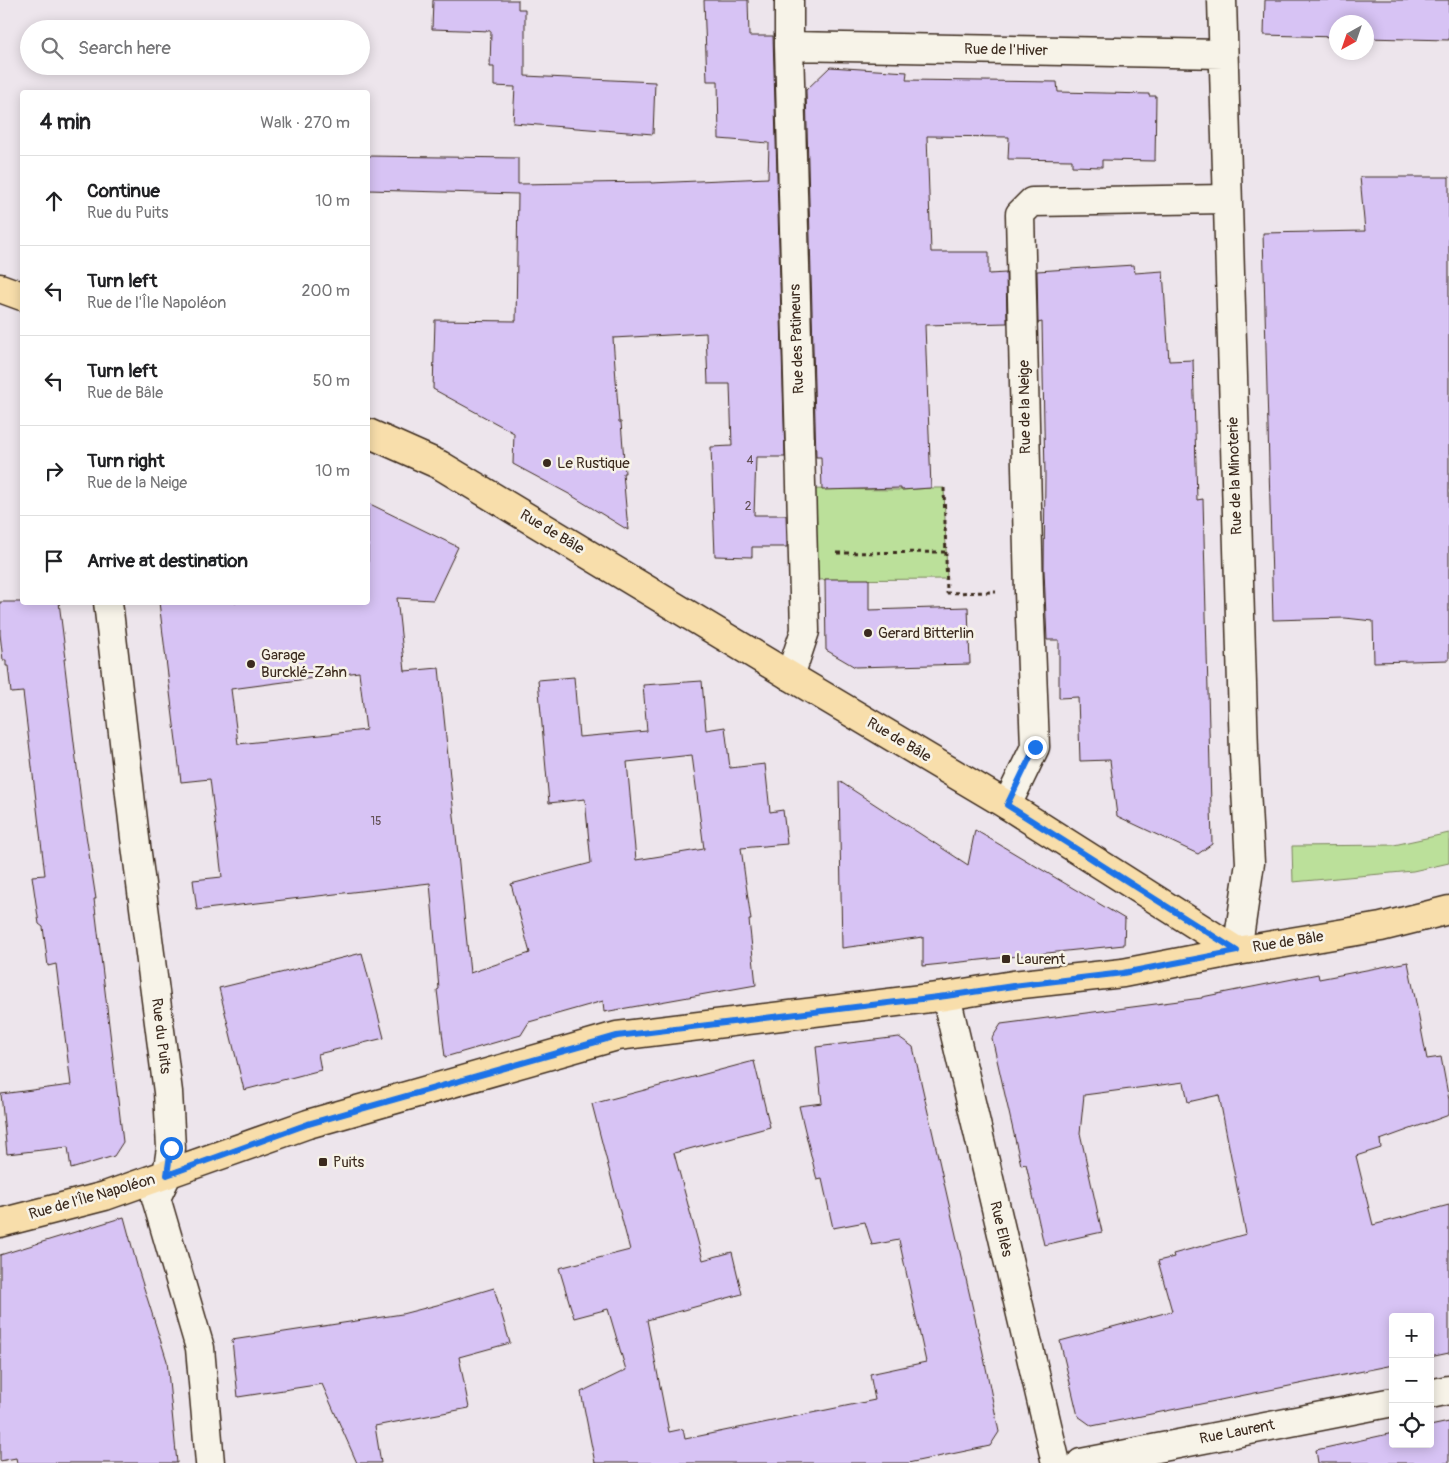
<!DOCTYPE html>
<meta charset="utf-8">
<style>
body{margin:0;font-family:Pangolin,sans-serif;background:#f2f2f2;color:#202124}
.controls{position:absolute;right:15px;bottom:15px;display:grid;overflow:hidden;border-radius:5px;box-shadow:0 2px 12px #0003}
.controls button{width:45px;height:45px;display:grid;place-items:center;padding:0;border:0;border-bottom:1px solid #e0e0e0;background:#fff;color:#202124;font:25px sans-serif}
.compass{position:absolute;left:1329px;top:15px;width:45px;height:45px;border-radius:50%;background:#fff;box-shadow:0 2px 12px #0003;rotate:220deg}
.stop{position:absolute;width:15px;height:15px;margin:-11px;border:4px solid #1a73e8;border-radius:50%;background:#fff}
.stop.end{background:#1a73e8;border-color:#fff;box-shadow:0 1px 5px #0008}
.list{margin:0;padding:0;list-style:none}
h2{display:flex;justify-content:space-between;align-items:center;height:65px;margin:0;padding:0 20px;font-size:21px}
h2 small{font-size:16px;font-weight:400;color:#757577}
.list li{display:grid;grid-template-columns:32px 1fr auto;gap:15px;align-items:center;box-sizing:border-box;height:90px;padding:0 20px;border-top:1px solid #e0e0e0}
.list b{display:block;font-size:19px;white-space:nowrap}
.list p{margin:0;font-size:16px;white-space:nowrap;color:#757577}
.list em{font-size:16px;font-style:normal;color:#757577}
.icon{flex:none;width:28px;height:28px;fill:none;stroke:currentColor;stroke-width:2;stroke-linecap:round;stroke-linejoin:round}
.map{position:relative;flex:none;width:1449px;height:1463px;overflow:hidden}
.search{position:absolute;background:#fff;box-shadow:0 2px 12px #0003;left:20px;top:20px;width:350px;height:55px;display:flex;align-items:center;gap:12px;box-sizing:border-box;padding:0 18px;border-radius:28px;color:#757577;font-size:19px}
.panel{position:absolute;background:#fff;box-shadow:0 2px 12px #0003;left:20px;top:90px;width:350px;height:515px;border-radius:5px}
.map>svg:first-child{display:block}
</style>
<div class="map">
<svg width="1449" height="1463" viewBox="0 0 1449 1463">
<rect width="100%" height="100%" fill="#ede5ec"/>
<filter id="ink" filterUnits="userSpaceOnUse"><feTurbulence type="fractalNoise" baseFrequency=".02" numOctaves="2"/><feDisplacementMap in="SourceGraphic" scale="10" xChannelSelector="R" yChannelSelector="G"/><feConvolveMatrix kernelMatrix="1 2 1 2 8 2 1 2 1" color-interpolation-filters="sRGB"/></filter>
<g filter="url(#ink)">
<path fill="#bbe09a" stroke="#7b855c" d="M932 488H944L947 579 804 580 801 489 901 490Z
M1449 833V863L1413 871 1293 882 1292 846 1394 845Z"/>
<path fill="#d7c3f4" stroke="#3b2a1e" fill-rule="evenodd" d="M433 0H518V9H525V76L655 82 653 134 513 123 515 87 494 86V67H490L491 31 432 29Z
M704 0H748L749 36H773L785 457H756L754 515H786L787 547H752V557L715 556 711 447 732 446 730 384H708L706 333 613 338 619 422H621L625 473H623L628 530 569 494 513 464 514 433 433 389 435 320 516 321 518 194 368 190V156L518 158V184L651 182V183L768 178 769 143 719 139 718 81H707Z
M1265 0H1449V40L1366 38V22H1336V37L1264 35Z
M830 67 907 72 906 80 1057 82 1058 92 1149 94V96H1156L1155 161 1102 160V167L1072 166V160L1008 159 1009 137 927 136 931 252H989V274L1006 273 1007 323 925 325 931 488 901 490V488L822 490 821 457H816L806 90Z
M1360 177H1449V660L1374 662 1373 621 1345 618 1273 620 1263 233 1365 231Z
M1134 265 1135 273 1163 271 1169 361 1193 360 1197 500 1203 499 1212 844 1198 854 1117 816 1110 760 1080 761 1078 697 1059 698V640H1047L1044 570 1045 476 1042 322 1038 323 1037 271Z
M368 503 458 547 433 600 397 598 405 671 439 668 470 973 530 953 511 884 591 863 585 799 549 803 538 680 574 677 579 737 647 731 643 685 702 681 706 730 725 727 730 768 765 764 770 812 783 810 787 844 741 848 751 920H749L756 985 604 1012 603 1001 529 1022 521 1035 445 1057 437 990 439 989 430 883 197 910 193 880 222 877 210 779 181 782 159 602H368ZM359 672 366 730 238 744 231 689ZM692 755 704 849 636 860 627 762Z
M825 579H869V610L968 607 970 664 855 667 826 650Z
M0 602H59L66 659H64L82 809 96 899H94L123 1142 114 1156 71 1169 68 1147 7 1154 1 1094 71 1085 56 964 48 966 43 927 39 924 32 876 45 875 23 692 11 693 8 666H6V660H3L0 634Z
M839 781 968 865 975 830 1125 919 1124 945 923 966V937L842 948Z
M362 953 384 1038 318 1054 321 1070 244 1090 219 988Z
M1408 962 1427 1059 1441 1057 1449 1100V1115L1380 1140 1381 1148 1356 1156 1373 1225 1449 1205V1353L1430 1357V1317H1393V1365L1092 1426 1078 1416 1060 1341 1172 1311 1158 1261 1174 1257 1173 1254 1246 1234 1219 1095 1188 1102 1184 1082 1084 1095 1080 1133 1102 1232 1044 1245 1026 1164 1021 1165 992 1038 1001 1024 1202 998V997L1318 974 1319 979Z
M899 1037 913 1047 983 1353 999 1432 990 1446 908 1463H595L581 1392 626 1370 608 1309 574 1318 559 1268 630 1250 592 1104 754 1061 770 1127 674 1153 703 1260 732 1252 742 1294 647 1320 669 1432 683 1429 685 1439 875 1400 870 1374 926 1362 899 1240 872 1245 865 1222 833 1228 822 1179 817 1180 799 1106 822 1103 816 1047Z
M124 1217 138 1269 167 1361 177 1463H17L16 1458 0 1461V1255Z
M494 1288 510 1343 459 1357 469 1408 375 1426 381 1463H357L322 1384 238 1397 232 1340 402 1314 437 1305Z
M1449 1422V1463H1318L1316 1450 1393 1433V1444H1430V1426Z"/>
<g fill="none" stroke-linecap="round" stroke-linejoin="round">
<g stroke="#3b2a1e" stroke-width="31">
<path id="minor" d="M789 0V46L805 631 790 676
M1222 0 1241 651 1244 752 1250 863 1237 951
M789 46 1223 54
M108 602 135 838 168 1092 171 1148 167 1175 156 1198 200 1348 210 1463
M1007 805 1035 747 1029 592 1020 214 1032 202 1227 199
M946 996 1056 1463
M1430 1394 1449 1390
M1081 1463 1393 1402"/>
</g>
<g stroke="#3b2a1e" stroke-width="31">
<path id="primary" d="M0 288 22 296
M368 433 440 465 790 676 1007 805 1237 951
M0 1223 105 1196 308 1124 617 1036 946 996 1013 985 1123 973 1237 951 1381 927 1449 910"/>
</g>
<path stroke="#3b2a1e" stroke-width="3" stroke-dasharray="4 4" stroke-linecap="butt" d="M944 488 947 593 996 592
M837 553 946 552"/>
<use href="#minor" stroke="#f7f3e8" stroke-width="28"/>
<use href="#primary" stroke="#f8deab" stroke-width="28"/>
</g>
</g>
<g fill="none" stroke-linecap="round" stroke-linejoin="round" filter="url(#ink)">
<path stroke="#1a73e8" stroke-width="6" d="M171 1148 167 1175 308 1124 617 1036 946 996 1013 986 1123 973 1237 951 1007 805 1035 747"/>
</g>
<g fill="#3b2a1e" stroke="#f7f3e8" stroke-width="2">
<circle cx="547" cy="463" r="5"/>
<circle cx="868" cy="633" r="5"/>
<circle cx="251" cy="664" r="5"/>
<rect x="1001" y="954" width="10" height="10" rx="2.5"/>
<rect x="318" y="1157" width="10" height="10" rx="2.5"/>
</g>
<g text-anchor="middle" dominant-baseline="central" stroke-width="5" stroke-linejoin="round" paint-order="stroke">
<g font-size="12" fill="#625054">
<text x="750" y="460">4</text>
<text x="748" y="506">2</text>
<text x="376" y="821">15</text>
</g>
<g font-size="15" fill="#3b2a1e" stroke="#f7f3e8">
<text transform="translate(1006 50) rotate(1)">Rue de l'Hiver</text>
<text transform="translate(797 339) rotate(-92)">Rue des Patineurs</text>
<text transform="translate(1025 407) rotate(-91)">Rue de la Neige</text>
<text transform="translate(1235 476) rotate(-92)">Rue de la Minoterie</text>
<text transform="translate(552 532) rotate(31)">Rue de Bâle</text>
<text transform="translate(899 740) rotate(31)">Rue de Bâle</text>
<text transform="translate(1288 942) rotate(-9)">Rue de Bâle</text>
<text transform="translate(161 1036) rotate(83)">Rue du Puits</text>
<text transform="translate(92 1197) rotate(-16)">Rue de l'Île Napoléon</text>
<text transform="translate(1001 1229) rotate(77)">Rue Ellès</text>
<text transform="translate(1237 1432) rotate(-11)">Rue Laurent</text>
</g>
<g font-size="15" fill="#3b2a1e" stroke="#f7f3e8" text-anchor="start">
<text x="557" y="463">Le Rustique</text>
<text x="878" y="633">Gerard Bitterlin</text>
<text x="261" y="655">Garage<tspan x="261" dy="17">Burcklé-Zahn</tspan></text>
<text x="1016" y="959">Laurent</text>
<text x="333" y="1162">Puits</text>
</g>
</g>
</svg>
<div class="controls">
<button>+</button>
<button>−</button>
<button><svg class="icon" aria-label="locate" viewBox="0 0 24 24"><circle cx="12" cy="12" r="6"/><path d="M12 2v4M12 18v4M2 12h4M18 12h4"/></svg></button>
</div>
<svg class="compass" viewBox="-18 -18 36 36"><path d="M0-13l5 13h-10z" fill="#e53935"/><path d="M0 13l5-13h-10z" fill="#757577"/></svg>
<div class="stop" style="left:171px;top:1148px"></div>
<div class="stop end" style="left:1035px;top:747px"></div>
<div class="search"><svg class="icon" aria-label="search" viewBox="0 0 24 24"><circle cx="10" cy="10" r="6"/><path d="M15 15l6 6"/></svg>Search here</div>
<section class="panel">
<h2>4 min<small>Walk · 270 m</small></h2>
<ul class="list">
<li><svg class="icon" aria-label="ahead" viewBox="0 0 24 24"><path d="M12 20V5M6 11l6-6 6 6"/></svg><div><b>Continue</b><p>Rue du Puits</p></div><em>10 m</em></li>
<li><svg class="icon" aria-label="left" viewBox="0 0 24 24"><path d="M17 20v-9H6M10 6l-5 5 5 5"/></svg><div><b>Turn left</b><p>Rue de l'Île Napoléon</p></div><em>200 m</em></li>
<li><svg class="icon" aria-label="left" viewBox="0 0 24 24"><path d="M17 20v-9H6M10 6l-5 5 5 5"/></svg><div><b>Turn left</b><p>Rue de Bâle</p></div><em>50 m</em></li>
<li><svg class="icon" aria-label="right" viewBox="0 0 24 24"><path d="M7 20v-9h11M14 6l5 5-5 5"/></svg><div><b>Turn right</b><p>Rue de la Neige</p></div><em>10 m</em></li>
<li><svg class="icon" aria-label="arrive" viewBox="0 0 24 24"><path d="M6 21V4h12l-3 4 3 4H6"/></svg><div><b>Arrive at destination</b></div></li>
</ul>
</section>
</div>
